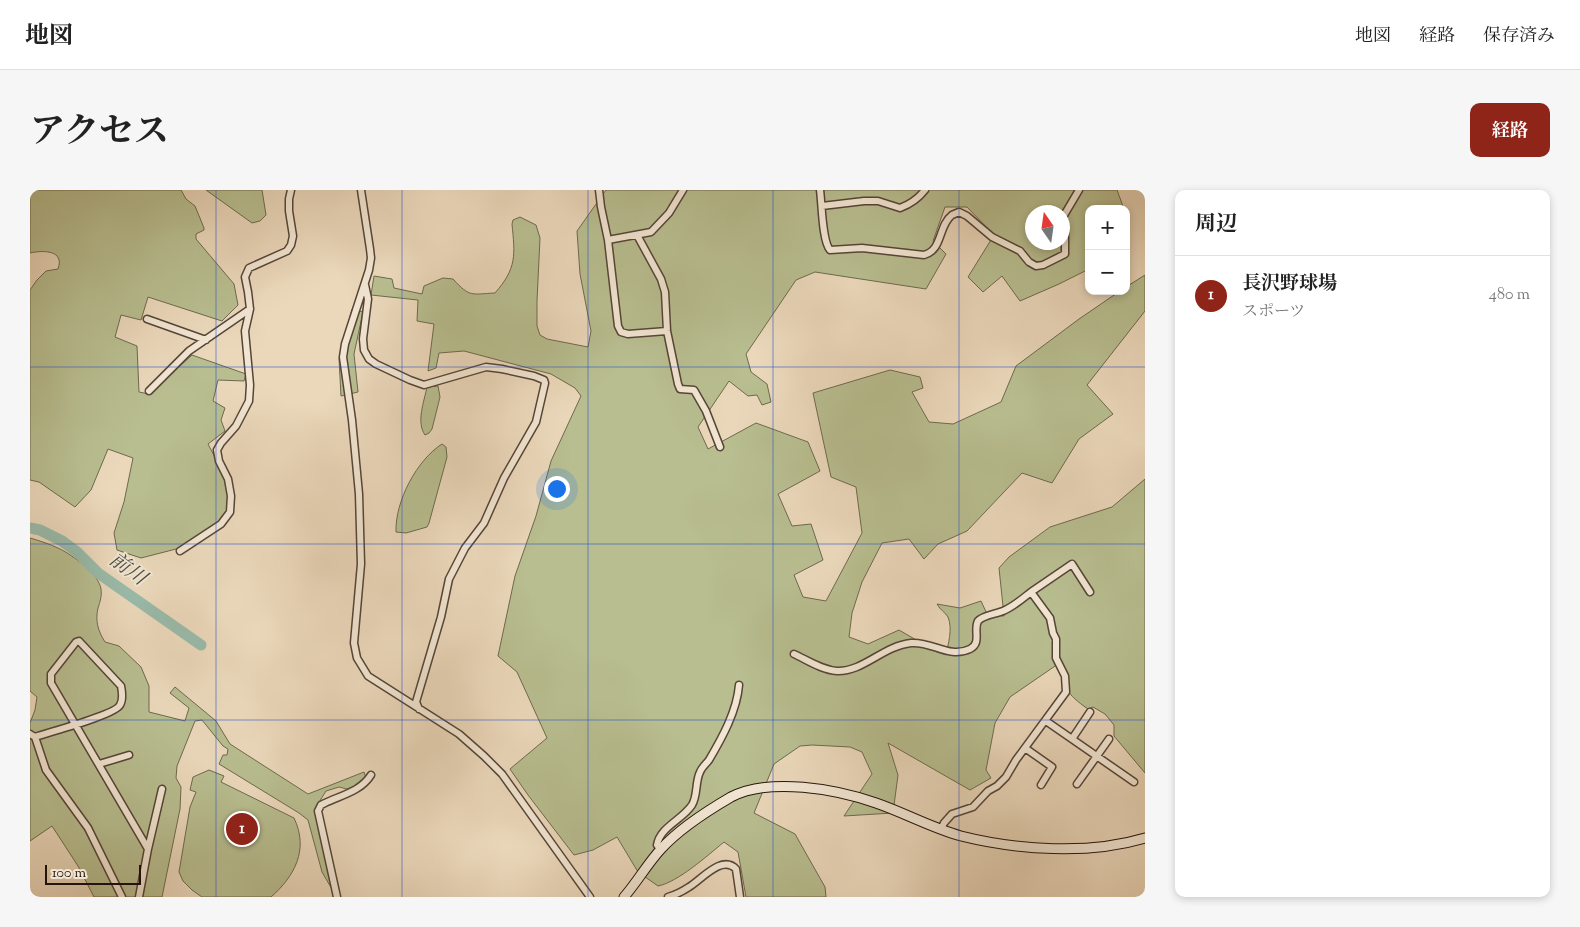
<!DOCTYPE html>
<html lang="ja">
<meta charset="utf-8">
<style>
body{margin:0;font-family:"Sorts Mill Goudy","Noto Serif JP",serif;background:#f6f6f6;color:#222}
.controls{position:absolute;right:15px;top:15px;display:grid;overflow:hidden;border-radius:10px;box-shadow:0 2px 8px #0003}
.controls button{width:45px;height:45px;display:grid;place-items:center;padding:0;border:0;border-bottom:1px solid #e0e0e0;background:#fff;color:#222;font:25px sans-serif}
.compass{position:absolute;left:995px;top:15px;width:45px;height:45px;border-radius:50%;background:#fff;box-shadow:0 2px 8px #0003;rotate:347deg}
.scale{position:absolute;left:15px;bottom:12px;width:96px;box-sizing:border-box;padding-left:5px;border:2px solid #24140d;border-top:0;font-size:14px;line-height:18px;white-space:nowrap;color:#24140d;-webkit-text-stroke:4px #f2e6d3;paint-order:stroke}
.you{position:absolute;left:526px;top:298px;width:18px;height:18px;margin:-12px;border:4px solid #fff;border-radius:50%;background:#1a73e8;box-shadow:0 0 0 8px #1a73e833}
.badge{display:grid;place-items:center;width:32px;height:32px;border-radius:50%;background:#8f2418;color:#fff;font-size:16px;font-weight:700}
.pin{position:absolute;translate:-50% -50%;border:2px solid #fff;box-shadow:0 1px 5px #0006}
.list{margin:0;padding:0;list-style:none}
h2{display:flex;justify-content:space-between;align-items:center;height:65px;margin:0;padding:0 20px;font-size:21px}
h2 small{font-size:16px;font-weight:400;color:#767676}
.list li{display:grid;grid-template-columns:32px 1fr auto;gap:15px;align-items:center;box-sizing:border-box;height:80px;padding:0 20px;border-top:1px solid #e0e0e0}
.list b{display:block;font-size:19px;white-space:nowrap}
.list p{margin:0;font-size:16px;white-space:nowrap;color:#767676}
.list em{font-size:16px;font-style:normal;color:#767676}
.map{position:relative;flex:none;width:1115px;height:707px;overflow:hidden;border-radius:10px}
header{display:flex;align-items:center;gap:30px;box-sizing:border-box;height:70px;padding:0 25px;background:#fff;border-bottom:1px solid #e0e0e0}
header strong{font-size:24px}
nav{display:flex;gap:28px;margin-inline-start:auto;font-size:18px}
.intro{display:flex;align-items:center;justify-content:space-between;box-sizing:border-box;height:120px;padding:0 30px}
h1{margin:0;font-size:35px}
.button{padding:12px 22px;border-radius:10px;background:#8f2418;color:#fff;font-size:18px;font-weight:700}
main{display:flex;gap:30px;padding:0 30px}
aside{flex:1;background:#fff;border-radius:10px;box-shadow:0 2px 8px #0003}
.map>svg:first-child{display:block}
</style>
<header>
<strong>地図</strong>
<nav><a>地図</a><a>経路</a><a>保存済み</a></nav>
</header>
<div class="intro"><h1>アクセス</h1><a class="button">経路</a></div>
<main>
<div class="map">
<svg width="1115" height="707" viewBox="0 0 1115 707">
<rect width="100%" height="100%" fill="#ebd8bb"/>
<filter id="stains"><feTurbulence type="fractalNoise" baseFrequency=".004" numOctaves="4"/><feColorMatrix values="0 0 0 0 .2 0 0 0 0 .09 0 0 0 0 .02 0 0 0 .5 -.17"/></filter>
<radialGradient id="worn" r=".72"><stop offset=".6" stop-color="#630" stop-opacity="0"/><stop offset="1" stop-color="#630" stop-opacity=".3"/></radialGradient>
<path fill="#b8be90" stroke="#6e694e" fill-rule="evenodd" d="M0 0H151L156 9 165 16 174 38V40L166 44V49L204 94 208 115 192 131 118 107 111 130 91 125 85 147 107 156 109 202 119 204 162 165 216 184 214 191 188 190 183 211 195 218 191 230 195 241 178 254 196 288 199 307 198 322 190 333 150 358 111 368 87 360 84 343 94 312 103 268 78 259 61 300 45 317 9 292 0 290V100L7 90 16 81 28 79C35 60 13 60 0 63Z
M176 0H232L236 25 230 31 222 33Z
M576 0H1087L1094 19H1059V79L1029 94 990 111 972 86 953 102 938 87 964 45 937 17H915L903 51 916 64 896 99 785 82 766 90 716 164 721 182 737 194 741 212 732 215 727 205 718 206 699 191 668 237 678 259 726 233 778 252 790 281 748 304 762 336 781 334 793 370 764 385 773 407 796 411 832 343 826 297 801 287 783 203 860 180 890 187 893 198 882 202 899 232 923 234 971 212 986 176 1049 129 1090 101H1096V97L1115 85V121L1057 195 1083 224 1049 249 1022 293 992 283 937 341 908 354 894 369 879 349 852 353 832 392 822 423 819 447 838 454 869 440 907 462 916 465C918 454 923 439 918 427 916 423 910 420 907 414L930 418 951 411 957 424 974 426 969 378 979 367 1020 337 1082 317 1115 289V583L1084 546V535L1075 524 1063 517 1058 519C1035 503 1036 499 1028 474L980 507 965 533 956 580 961 588 940 600 858 553 868 585 863 623 814 626 842 584 832 562 820 557 782 555 770 556 744 574 724 623 765 644 795 697 796 707H716L708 662 694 652C677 666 648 692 628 696L608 682 587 647 563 660 544 665 498 605 480 579 517 548 487 482 468 466 485 386 506 326 521 271 551 206 545 198 521 184 434 161 409 163 406 178 398 181 404 134 387 131 388 110 341 105 344 86 362 89 364 98 392 104 394 96 413 88 423 89C440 108 442 104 465 103 487 78 485 65 482 34L483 30 490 27 506 35 510 48 507 111V136L510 145 517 149 558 157 561 141 550 84 547 41ZM1002 22H1032V52H1002Z
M322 119 333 122 324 164 328 202 311 206 309 169Z
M408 196 410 207 402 239 399 243 395 245C386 232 394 212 397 197Z
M412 254 416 257 417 267 399 333 397 337 376 343 366 342C365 311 387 270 412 254Z
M0 348C10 351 20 354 30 359 42 365 69 384 71 399 72 406 70 412 68 418 65 431 68 441 75 452L89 456 111 477 119 496V522L155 531 159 518 140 503 145 497 186 531 200 554 278 604 334 582 336 588 330 594 317 599 309 597 296 601 286 617 303 701 292 682 278 630 269 623 189 574 193 565H197L198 559 193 556 172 530 165 531 147 576 146 588 151 597 150 619 132 707H64L48 676 22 636 0 651V533L5 520 7 507 0 501Z
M179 580 194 586 191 592 264 628C279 659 265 686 241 707H172L162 700 153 691 149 682 160 617 166 602 160 600 163 587Z"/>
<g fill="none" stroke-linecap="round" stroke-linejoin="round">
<path stroke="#9ba" stroke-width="11" d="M0 338 10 340 32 351 47 362 68 383 171 455"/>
<g stroke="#564538" stroke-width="9">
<path id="street" d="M331 0 340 59 341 68 339 80 315 154 313 167 322 230 329 304 331 374 324 453 327 468 338 486 429 544 454 566 472 584 560 707
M569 0 571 17 578 50 588 136 591 142 598 144 637 141
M790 0C792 14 792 51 800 60L832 58 894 65C913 60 908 36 922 25 922 25 929 22 929 22L937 26 962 47 990 61 999 72 1006 76 1013 75 1035 64V43L1033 27 1049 0
M792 16 834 11H848L870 18C881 14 888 9 895 0
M607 45 631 89 635 102 637 141 648 194 650 199 664 200 676 221 690 257
M578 50 621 42 639 23 653 0
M335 95 338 109 333 149 334 160 339 169 346 174 380 190 394 195 456 177 472 179 504 186 514 190 515 193 506 232 474 288 454 333 435 358 419 389 411 427 386 512 389 519
M117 129 176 150
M119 201 159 161 220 119
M150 361 191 334 200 322 201 306 198 289 189 271 187 260 191 253 206 236 219 211 220 195 215 141 220 119 218 102 215 87 219 78 257 61 261 55 263 46 259 21V9L261 0
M1001 402 1042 374 1060 402
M764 464C777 470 792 480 807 481 833 482 853 456 881 453 902 451 919 469 940 459 952 453 943 440 948 431 953 425 966 424 973 421 983 417 992 409 1001 402L1020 428 1023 443 1026 449V468L1035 486 1036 502 986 570 976 587 967 596 958 601 943 617 922 624 914 633 911 639
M1016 531 1104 592
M0 544 5 547 16 580 58 638 92 707
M5 547C19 542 85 525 90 515 93 510 92 501 91 496L49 451 46 452 21 484V493L118 659 109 707
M1042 549 1060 522
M995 558 1022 577 1011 595
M69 574 99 565
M1047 594 1079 549
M118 659 132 599
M630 659 627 655C630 637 652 630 662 615 668 605 665 592 670 582 672 577 676 574 679 570 692 548 707 521 709 495
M307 707 288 621 291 615 295 613C312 605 331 601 341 585
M638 707C645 705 653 701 659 697 671 690 692 664 706 679L710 707"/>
</g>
<g stroke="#24140d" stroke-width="11">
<path id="secondary" d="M594 707C607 692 618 673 631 659 650 638 677 621 701 607 740 587 806 599 846 613 875 623 902 638 931 646 987 660 1059 665 1115 648"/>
</g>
<use href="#street" stroke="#f2e6d3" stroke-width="6"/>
<use href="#secondary" stroke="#f2e6d3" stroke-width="9"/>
</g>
<path fill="none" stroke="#1d4ed8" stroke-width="1" stroke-opacity="0.55" d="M186 0V707M372 0V707M558 0V707M743 0V707M929 0V707M0 177H1115M0 354H1115M0 530H1115"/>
<g text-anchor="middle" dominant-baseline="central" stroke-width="4" stroke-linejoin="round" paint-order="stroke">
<g font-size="20" font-style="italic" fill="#4d4e44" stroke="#f2e6d3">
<text transform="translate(97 380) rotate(36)">前川</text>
</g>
</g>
<rect width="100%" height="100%" filter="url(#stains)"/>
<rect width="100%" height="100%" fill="url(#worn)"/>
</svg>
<div class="controls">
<button>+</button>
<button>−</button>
</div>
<svg class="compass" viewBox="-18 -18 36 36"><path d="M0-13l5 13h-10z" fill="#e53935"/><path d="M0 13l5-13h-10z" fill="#767676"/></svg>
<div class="scale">100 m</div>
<div class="you"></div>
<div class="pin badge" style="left:212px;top:639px">1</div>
</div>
<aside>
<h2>周辺<small></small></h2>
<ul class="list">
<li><span class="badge">1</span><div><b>長沢野球場</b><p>スポーツ</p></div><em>480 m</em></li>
</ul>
</aside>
</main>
